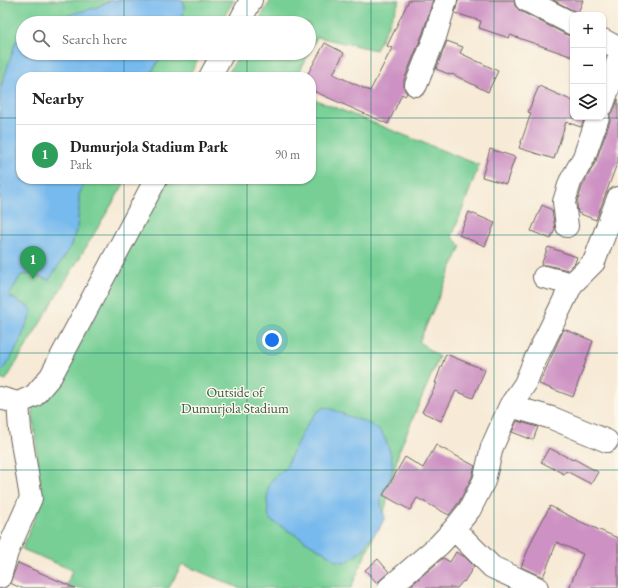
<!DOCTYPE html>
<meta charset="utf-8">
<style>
body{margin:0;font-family:"EB Garamond",serif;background:#f2f2f2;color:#222}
.controls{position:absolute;right:12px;top:12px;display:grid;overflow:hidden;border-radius:8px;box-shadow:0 1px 3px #0004}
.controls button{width:36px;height:36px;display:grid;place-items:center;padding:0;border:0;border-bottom:1px solid #e0e0e0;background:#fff;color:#222;font:20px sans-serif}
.you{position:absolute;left:272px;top:340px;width:14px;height:14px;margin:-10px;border:3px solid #fff;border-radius:50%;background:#1a73e8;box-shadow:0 0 0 6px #1a73e833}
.badge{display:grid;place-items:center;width:26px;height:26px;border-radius:50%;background:#1f6fb2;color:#fff;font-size:13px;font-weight:700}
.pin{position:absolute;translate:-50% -33px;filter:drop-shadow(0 1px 2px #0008)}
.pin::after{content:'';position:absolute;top:21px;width:14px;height:12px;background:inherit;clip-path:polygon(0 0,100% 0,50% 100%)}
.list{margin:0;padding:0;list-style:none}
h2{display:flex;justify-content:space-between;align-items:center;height:52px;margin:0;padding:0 16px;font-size:17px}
h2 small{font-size:13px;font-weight:400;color:#767676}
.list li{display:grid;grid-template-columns:26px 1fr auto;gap:12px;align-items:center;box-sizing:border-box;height:60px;padding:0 16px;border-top:1px solid #e0e0e0}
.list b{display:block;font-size:15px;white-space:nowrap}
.list p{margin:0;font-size:13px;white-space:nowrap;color:#767676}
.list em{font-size:13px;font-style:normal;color:#767676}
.icon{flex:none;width:22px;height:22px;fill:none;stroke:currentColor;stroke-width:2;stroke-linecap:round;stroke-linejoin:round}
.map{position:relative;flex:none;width:618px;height:588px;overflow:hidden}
.search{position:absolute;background:#fff;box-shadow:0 1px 3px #0004;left:16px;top:16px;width:300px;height:44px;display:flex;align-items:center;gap:10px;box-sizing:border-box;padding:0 14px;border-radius:22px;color:#767676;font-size:15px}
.panel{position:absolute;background:#fff;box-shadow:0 1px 3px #0004;left:16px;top:72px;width:300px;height:112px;border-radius:16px}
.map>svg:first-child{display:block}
</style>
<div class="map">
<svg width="618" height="588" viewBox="0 0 618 588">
<rect width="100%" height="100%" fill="#fbf7ec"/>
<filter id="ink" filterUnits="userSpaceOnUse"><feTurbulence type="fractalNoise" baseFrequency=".025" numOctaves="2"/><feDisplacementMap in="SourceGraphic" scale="8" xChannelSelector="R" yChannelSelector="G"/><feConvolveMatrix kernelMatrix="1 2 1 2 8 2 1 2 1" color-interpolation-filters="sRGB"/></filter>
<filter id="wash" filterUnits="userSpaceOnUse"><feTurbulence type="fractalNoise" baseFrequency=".012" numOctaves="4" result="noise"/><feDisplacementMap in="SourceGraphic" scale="16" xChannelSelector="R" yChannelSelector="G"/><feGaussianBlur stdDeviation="0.9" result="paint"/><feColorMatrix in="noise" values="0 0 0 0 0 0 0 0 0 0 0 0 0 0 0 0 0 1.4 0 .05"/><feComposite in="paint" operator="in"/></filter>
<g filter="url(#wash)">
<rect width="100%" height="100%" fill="#f7ead6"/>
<path fill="#77cf95" stroke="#4a7658" d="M0 0H234L220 23H23V53H202L188 77H21V179H127L6 380 0 378Z
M271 0H400L376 50 317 37 297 77H226L240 53H309V23H257Z
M311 98 479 165 452 237 461 246 419 342 439 357 399 451 385 509 351 588H239L182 564 169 588H66L72 570 22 549 42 500 32 407 166 179H311Z"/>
<path fill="#77baed" stroke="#4a6b84" d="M112 0H183L184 7 182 23H46L60 17 95 8Z
M23 37V53H163L149 77H21V179H86L79 195V209L77 228 69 250 49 280 32 274 21 275 9 296 31 308V314C23 332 15 359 0 372V90L16 41Z
M325 407C333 409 340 413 348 416 359 420 376 424 383 435 385 438 386 442 388 446 391 453 393 463 392 470 389 490 374 494 385 517L379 529 367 542 364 549 347 562 336 561 327 554 269 519 267 500 269 483C275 478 278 472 285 469 292 454 309 412 325 407Z"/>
<g id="blocks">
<path fill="#cd92c3" d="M409 0H433L423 33 404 80V87L407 93 405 96 402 94 388 124 311 90V77H306L325 43 344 53 333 74 370 91 392 48 387 46Z
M458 0H514L515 6 520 11 567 35 573 36V57L510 35 509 38 479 28 481 21 455 13Z
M553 0H583L578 13Z
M447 41 463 47 460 53 498 71 488 92 452 74 451 75 436 69Z
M539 86 573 101V117H585L581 127 566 122 554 159 519 148 531 113 528 112Z
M618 99V161L596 220 578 213 577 203 582 187 596 161 610 121V114L615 108Z
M490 149 515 157 506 184 482 177Z
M542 205 552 210 555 229 551 239 531 231Z
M469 212 495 223 485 246 459 235Z
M548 247 577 257 575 263 568 270 547 265H541Z
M564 329 593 341 573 397 539 384Z
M446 354 485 370 473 398 456 391 441 421 422 412 437 383H435Z
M517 421 538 427 533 440 512 432Z
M436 445 475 466 472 477 459 502 449 515 417 498 410 510 383 495 405 457 423 468Z
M549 448 573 460 574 459 598 472 591 484 566 471 564 474 541 462Z
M550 506 583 523 618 538V588H569L583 554 557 542 543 577 521 567 533 538Z
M456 552 465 557 474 566 464 582 463 581 457 588H408L443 558 450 562Z
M378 559 389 572 377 583 365 570Z
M18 563 75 588H21L10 583Z"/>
</g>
</g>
<g filter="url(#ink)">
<use href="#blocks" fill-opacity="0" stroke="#69645d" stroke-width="1"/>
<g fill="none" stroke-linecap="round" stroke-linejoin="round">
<g stroke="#69645d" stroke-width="24">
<path id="minor" d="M526 0 573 24
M239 23 251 0
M603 40 618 48
M210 77 223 53
M416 85 435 37 446 0
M603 104 618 60
M567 226 564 202 570 182 584 157 598 117
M544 277 572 284
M0 398 18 403 34 396 51 376 156 179
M510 406 552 418 607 441
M454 529 492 567 537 588
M0 577 7 552 31 498 20 430 18 403
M389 588 439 545 454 529 470 509 484 481 492 447 510 406 525 384 534 362 572 284 594 262 618 198"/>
</g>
<use href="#minor" stroke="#fff" stroke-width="22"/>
</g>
</g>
<path fill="none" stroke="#0f766e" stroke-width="1" stroke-opacity="0.55" d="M124 0V23M247 0V23M371 0V588M494 0V588M124 53V77M247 53V77M0 118H21M311 118H618M124 179V588M247 179V588M0 235H618M0 353H618M0 470H618"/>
<g text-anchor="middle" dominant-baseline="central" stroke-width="3" stroke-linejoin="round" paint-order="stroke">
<g font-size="14" fill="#3c5b46" stroke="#fbf7ec">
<text x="235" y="392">Outside of<tspan x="235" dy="16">Dumurjola Stadium</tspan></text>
</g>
</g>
</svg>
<div class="controls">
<button>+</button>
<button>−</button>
<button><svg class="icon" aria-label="layers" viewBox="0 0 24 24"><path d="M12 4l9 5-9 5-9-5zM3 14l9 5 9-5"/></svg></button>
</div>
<div class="you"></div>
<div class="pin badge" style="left:33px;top:279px;background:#2e9e5b">1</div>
<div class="search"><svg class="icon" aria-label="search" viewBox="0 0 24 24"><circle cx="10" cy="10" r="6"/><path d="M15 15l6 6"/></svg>Search here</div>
<section class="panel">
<h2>Nearby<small></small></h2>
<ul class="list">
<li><span class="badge" style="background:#2e9e5b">1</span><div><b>Dumurjola Stadium Park</b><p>Park</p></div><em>90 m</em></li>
</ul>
</section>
</div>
